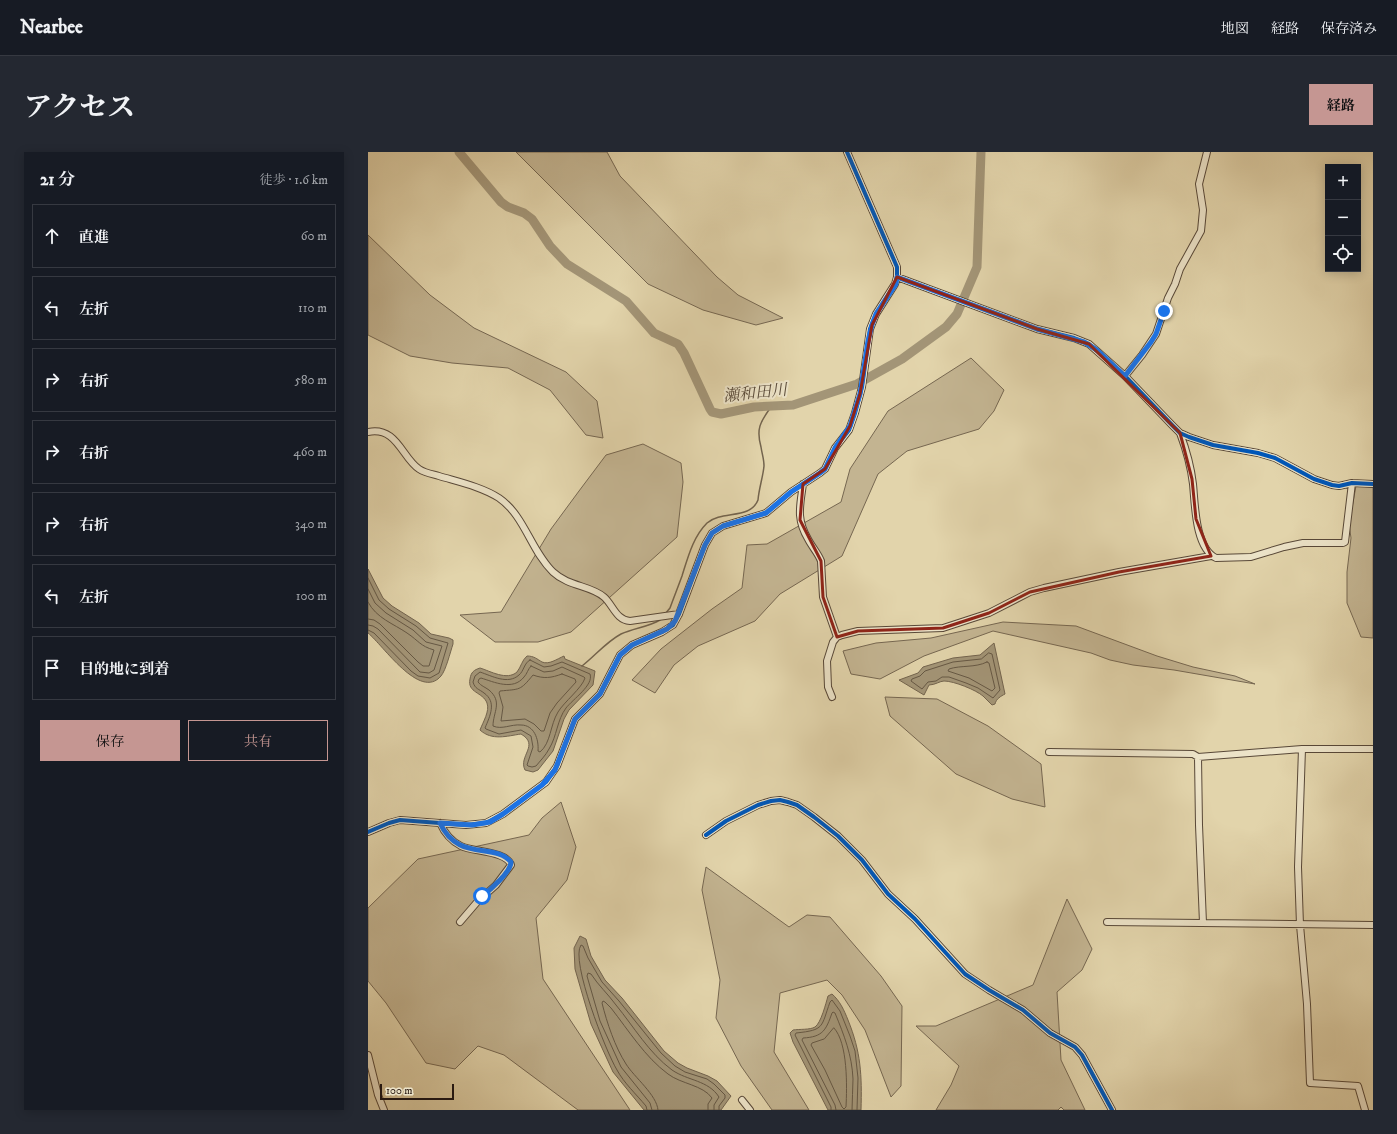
<!DOCTYPE html>
<html lang="ja">
<meta charset="utf-8">
<style>
body{margin:0;font-family:"IM FELL DW Pica","Noto Serif JP",serif;background:#242831;color:#f1f3f6}
.controls{position:absolute;right:12px;top:12px;display:grid;overflow:hidden;border-radius:0px;box-shadow:0 2px 10px #0003}
.controls button{width:36px;height:36px;display:grid;place-items:center;padding:0;border:0;border-bottom:1px solid #363941;background:#171b24;color:#f1f3f6;font:20px sans-serif}
.scale{position:absolute;left:12px;bottom:10px;width:74px;box-sizing:border-box;padding-left:4px;border:2px solid #2a1a11;border-top:0;font-size:11px;line-height:14px;white-space:nowrap;color:#2a1a11;-webkit-text-stroke:3px #ece3c8;paint-order:stroke}
.stop{position:absolute;width:12px;height:12px;margin:-9px;border:3px solid #1a73e8;border-radius:50%;background:#fff}
.stop.end{background:#1a73e8;border-color:#fff;box-shadow:0 1px 4px #0008}
.list{margin:0;padding:0;list-style:none}
h2{display:flex;justify-content:space-between;align-items:center;height:52px;margin:0;padding:0 16px;font-size:17px}
h2 small{font-size:13px;font-weight:400;color:#9ea1a6}
.list li{display:grid;grid-template-columns:26px 1fr auto;gap:12px;align-items:center;box-sizing:border-box;height:64px;margin:0 8px 8px;padding:0 8px;border:1px solid #363941;border-radius:0px}
.list b{display:block;font-size:15px;white-space:nowrap}
.list em{font-size:13px;font-style:normal;color:#9ea1a6}
.actions{display:flex;gap:8px;padding:12px 16px}
.actions a{flex:1;padding:9px 0;border:1px solid #c59692;border-radius:0px;text-align:center;font-size:14px;color:#c59692}
.actions .main{background:#c59692;color:#111}
.icon{flex:none;width:22px;height:22px;fill:none;stroke:currentColor;stroke-width:2;stroke-linecap:round;stroke-linejoin:round}
.map{position:relative;flex:none;width:1005px;height:958px;overflow:hidden;border-radius:0px}
header{display:flex;align-items:center;gap:24px;box-sizing:border-box;height:56px;padding:0 20px;background:#171b24;border-bottom:1px solid #363941}
header strong{font-size:19px}
nav{display:flex;gap:22px;margin-inline-start:auto;font-size:14px}
.intro{display:flex;align-items:center;justify-content:space-between;box-sizing:border-box;height:96px;padding:0 24px}
h1{margin:0;font-size:28px}
.button{padding:10px 18px;border-radius:0px;background:#c59692;color:#111;font-size:14px;font-weight:700}
main{display:flex;gap:24px;padding:0 24px}
aside{flex:1;background:#171b24;border-radius:0px;box-shadow:0 2px 10px #0003}
.map>svg:first-child{display:block}
</style>
<header>
<strong>Nearbee</strong>
<nav><a>地図</a><a>経路</a><a>保存済み</a></nav>
</header>
<div class="intro"><h1>アクセス</h1><a class="button">経路</a></div>
<main>
<aside>
<h2>21 分<small>徒歩 · 1.6 km</small></h2>
<ul class="list">
<li><svg class="icon" aria-label="ahead" viewBox="0 0 24 24"><path d="M12 20V5M6 11l6-6 6 6"/></svg><div><b>直進</b></div><em>60 m</em></li>
<li><svg class="icon" aria-label="left" viewBox="0 0 24 24"><path d="M17 20v-9H6M10 6l-5 5 5 5"/></svg><div><b>左折</b></div><em>110 m</em></li>
<li><svg class="icon" aria-label="right" viewBox="0 0 24 24"><path d="M7 20v-9h11M14 6l5 5-5 5"/></svg><div><b>右折</b></div><em>580 m</em></li>
<li><svg class="icon" aria-label="right" viewBox="0 0 24 24"><path d="M7 20v-9h11M14 6l5 5-5 5"/></svg><div><b>右折</b></div><em>460 m</em></li>
<li><svg class="icon" aria-label="right" viewBox="0 0 24 24"><path d="M7 20v-9h11M14 6l5 5-5 5"/></svg><div><b>右折</b></div><em>340 m</em></li>
<li><svg class="icon" aria-label="left" viewBox="0 0 24 24"><path d="M17 20v-9H6M10 6l-5 5 5 5"/></svg><div><b>左折</b></div><em>100 m</em></li>
<li><svg class="icon" aria-label="arrive" viewBox="0 0 24 24"><path d="M6 21V4h12l-3 4 3 4H6"/></svg><div><b>目的地に到着</b></div></li>
</ul>
<div class="actions"><a class="main">保存</a><a>共有</a></div>
</aside>
<div class="map">
<svg width="1005" height="958" viewBox="0 0 1005 958">
<rect width="100%" height="100%" fill="#e2d4ab"/>
<filter id="stains"><feTurbulence type="fractalNoise" baseFrequency=".005" numOctaves="4"/><feColorMatrix values="0 0 0 0 .2 0 0 0 0 .09 0 0 0 0 .02 0 0 0 .5 -.17"/></filter>
<radialGradient id="worn" r=".72"><stop offset=".6" stop-color="#630" stop-opacity="0"/><stop offset="1" stop-color="#630" stop-opacity=".3"/></radialGradient>
<path fill="#c3b491" stroke="#766751" d="M148 0H239L252 24 349 125 370 143 415 166 388 173 335 158 280 132Z
M0 83 62 143 106 176 198 220 229 249 235 286 218 283 182 238 140 216 84 211 42 204 0 183Z
M603 206 636 238 626 259 611 277 539 299 510 322 474 404 412 442 387 469 330 494 306 513 287 541 264 528 293 497 344 457 374 436 379 393 399 392 473 350 482 317 520 259Z
M275 292 313 311 315 330 309 385 203 480 170 490H127L92 463 133 460 183 377 211 339 238 303Z
M988 334 1005 335V486L993 485 979 451V420L983 386 981 372Z
M635 470 708 474 789 504 825 515 867 524 887 532 806 518 765 513 742 508 723 501 625 479 556 504 512 527 483 522 475 499 508 491 563 486Z
M517 545 569 547 620 574 673 612 677 655 644 647 588 622 522 564Z
M193 650 208 695 199 728 168 766 175 827 262 958H210L136 903 110 894 87 917 58 911 18 851 0 829V756L50 707 161 683 174 666Z
M338 715 421 775 439 763 462 765 513 824 534 854 533 934 523 945 497 878 474 843 459 828 412 841 406 900 441 958H404L373 914 348 866 352 828 334 738Z
M699 747 724 797 714 818 689 840 693 908 717 958H696L693 955 690 958H568L583 933 591 914 548 874H568L665 833Z"/>
<path fill="#a39577" stroke="#73644e" d="M0 417 15 446 24 454 51 471 63 482 81 486 85 488V492C82 501 78 518 73 524 52 549 15 493 0 481Z
M626 491 637 542C633 544 628 547 627 552L624 553C621 550 618 547 615 544 608 538 586 529 576 529 572 529 567 533 561 533L556 543 531 528 550 521 555 515 585 506 612 503Z
M159 504C166 504 169 507 174 510 181 513 189 507 196 504L197 507 227 519 225 533 201 558 196 567 185 599 170 618 165 620 157 618C150 604 172 593 153 582 139 584 124 589 112 578 115 570 122 559 119 551 115 540 99 541 102 527 103 520 106 518 112 516 122 519 139 529 149 520 153 515 154 508 159 504Z
M212 784 218 787 223 804 237 828 254 846 296 899 310 911 319 916 340 924 349 929 363 944 353 958H276L245 920 223 872 207 817 206 796Z
M464 842C472 849 476 858 480 868 493 900 494 923 493 958H460L425 890 422 881 425 878C431 877 442 878 447 875 453 871 458 851 460 844Z"/>
<g fill="none" stroke-linecap="round" stroke-linejoin="round">
<path stroke="#665844" stroke-width="1" d="M0 426 11 448 21 457 48 474 62 486 80 491 71 521 62 526 50 524 43 519 6 481 0 478
M0 437 7 451 18 461 45 478 58 490 74 494 66 518 61 521 52 520 10 477 5 474 0 473
M0 450C8 466 26 472 39 481 51 489 52 494 66 498L61 514H55L50 510 12 472 6 468 0 467
M621 501 624 502 632 538 625 546 610 536 598 531 581 525H574L568 529 560 530 554 537 543 529 544 527 552 524 557 519 585 510 613 507Z
M162 508 176 515 183 514 194 510 222 522C226 533 205 547 198 556 189 568 189 584 181 597 178 603 172 609 168 614L164 615 160 614 159 613 165 595 163 584 153 578 131 582 118 577 117 576C122 564 129 550 116 541 111 537 107 537 105 530L107 524 112 520C124 524 140 533 151 523 156 519 156 511 162 508Z
M619 510 621 511 627 536 624 539 601 526 580 519 581 517C593 513 607 516 619 510Z
M163 514 176 520 185 519 194 515 216 525 217 526C214 536 196 550 190 560 182 573 183 591 172 600L170 599C171 587 166 573 153 573 143 572 134 578 125 574 125 560 135 550 121 538 117 535 113 534 110 530L111 527 113 526C126 530 145 539 156 525 159 522 160 517 163 514Z
M194 522 207 527 208 530 189 551 182 561 176 579H173L166 572 157 567 133 569 135 555 131 541 132 539C152 537 152 539 165 523 176 527 183 526 194 522Z
M466 876C480 891 479 935 478 955L476 957 474 955 457 918 443 893 444 891 456 887Z
M279 958 278 954C268 942 256 931 249 918 238 900 202 808 213 793L215 794 220 806 234 830 251 849 293 901 307 914 317 920 339 927 346 932 357 943V946L351 954V958
M284 958 282 951 253 915 232 869 219 824 220 821 223 822C230 833 240 842 248 853 266 875 281 901 304 918 320 929 340 928 351 945L346 953V958
M290 958C289 943 266 925 258 912 247 895 239 871 234 851L235 849 237 850 243 856C261 879 277 905 300 922 313 932 335 933 344 946L340 952V958
M463 958V955L427 883 428 881C457 878 453 875 462 850L464 848 472 859 482 884 487 899 490 926 489 958
M468 958 467 953 434 888 435 886C455 885 458 878 464 861L465 860 467 861C476 883 484 903 485 927 485 937 484 948 484 958"/>
<path stroke="#73644e" stroke-width="1.5" d="M297 462 302 456C306 445 310 435 314 424 320 405 325 385 339 371 354 358 382 368 390 348 391 336 395 325 396 314 396 307 394 302 393 295 388 277 392 270 403 255
M214 514C227 504 238 490 253 482 266 476 280 475 292 468"/>
<path stroke="#a39577" stroke-width="9" d="M91 0 133 50 140 55 156 61 164 67 182 94 199 112 258 149 286 181 310 192 316 201 342 257 344 260 353 262 386 255 425 253 489 232 534 207 578 175 589 162 609 115 613 0"/>
<g stroke="#584838" stroke-width="8">
<path id="minor" d="M529 125 669 177 706 186 721 192 757 224 804 273 812 281 821 285 845 293 890 301 907 306 946 327 964 333 971 334 984 331 1005 332
M757 224 774 203 788 182 800 146 807 132 812 117 833 79 835 58 831 32 839 0
M0 280C29 274 34 306 51 317 57 321 64 322 71 324 91 330 114 335 131 346 157 364 163 399 185 420 201 435 222 433 236 445 245 453 248 468 262 469L311 462
M812 281C818 297 823 315 825 332 827 352 827 396 848 406L883 405 916 395 935 391H975L977 390 984 331
M435 332C432 354 428 367 440 387 444 395 450 401 453 409L455 445 469 485
M464 545 460 535 459 509 465 490 469 485 474 483 490 479 575 476 621 461 662 440 676 436 751 420 843 404
M934 597 930 715 932 773 939 852 942 931 990 934 997 958
M681 600 825 602 830 605 934 597H1005
M830 605 831 673 835 771
M72 671C76 680 83 689 93 694 105 700 139 699 143 713L128 733 110 749 92 770
M0 680 21 671 32 668 98 673 118 671 135 662 178 630 189 614 207 567 232 542 252 503 264 493 294 480 305 473 311 462 337 393 344 381 355 374 398 361 423 340 452 321 457 317 467 296 481 278 487 261 494 235 502 177 508 162 527 132 529 125V115L479 0
M338 683 358 669 390 653 403 649 412 648 420 650 429 653 446 665 470 684 494 708 520 742 547 767 597 822 621 838 655 858 682 881 707 895 714 903 744 958
M739 770 1005 773
M0 903 10 943 16 958
M374 948 382 958"/>
</g>
<use href="#minor" stroke="#ece3c8" stroke-width="6"/>
<g stroke="#ece3c8" stroke-width="6">
<path id="cycleway" d="M529 125 669 177 706 186 721 192 757 224 804 273 812 281 821 285 845 293 890 301 907 306 946 327 964 333 971 334 984 331 1005 332
M0 680 21 671 32 668 98 673 118 671 135 662 178 630 189 614 207 567 232 542 252 503 264 493 294 480 305 473 311 462 337 393 344 381 355 374 398 361 423 340 452 321 457 317 467 296 481 278 487 261 494 235 502 177 508 162 527 132 529 125V115L479 0
M338 683 358 669 390 653 403 649 412 648 420 650 429 653 446 665 470 684 494 708 520 742 547 767 597 822 621 838 655 858 682 881 707 895 714 903 744 958"/>
</g>
<use href="#cycleway" stroke="#0057b8" stroke-width="4"/>
</g>
<g fill="none" stroke-linecap="round" stroke-linejoin="round">
<path stroke="#1a73e8" stroke-width="5" d="M114 744C122 738 143 720 143 710 126 690 90 710 72 671L104 673 122 670 135 662 174 633 187 618 207 567 232 542 252 503 264 493 299 477 307 469 337 393 344 381 355 374 398 361 423 340 452 321 457 317 467 296 482 274 492 242 500 189 504 173 508 162 528 132 529 125 669 177 716 190 729 198 757 224 783 190 788 182 796 159"/>
</g>
<path fill="none" stroke="#8f2418" stroke-width="3" stroke-linejoin="round" d="M529 125 669 177 721 192 812 281 824 327 828 367 843 404 751 420 662 440 621 461 575 476 490 479 469 485 455 445 453 409 432 368 435 332 457 317 482 274 492 242 504 173Z"/>
<g text-anchor="middle" dominant-baseline="central" stroke-width="4" stroke-linejoin="round" paint-order="stroke">
<g font-size="16" font-style="italic" fill="#5a4b3a" stroke="#ece3c8">
<text transform="translate(387 241) rotate(-6)">瀬和田川</text>
</g>
</g>
<rect width="100%" height="100%" filter="url(#stains)"/>
<rect width="100%" height="100%" fill="url(#worn)"/>
</svg>
<div class="controls">
<button>+</button>
<button>−</button>
<button><svg class="icon" aria-label="locate" viewBox="0 0 24 24"><circle cx="12" cy="12" r="6"/><path d="M12 2v4M12 18v4M2 12h4M18 12h4"/></svg></button>
</div>
<div class="scale">100 m</div>
<div class="stop" style="left:114px;top:744px"></div>
<div class="stop end" style="left:796px;top:159px"></div>
</div>
</main>
